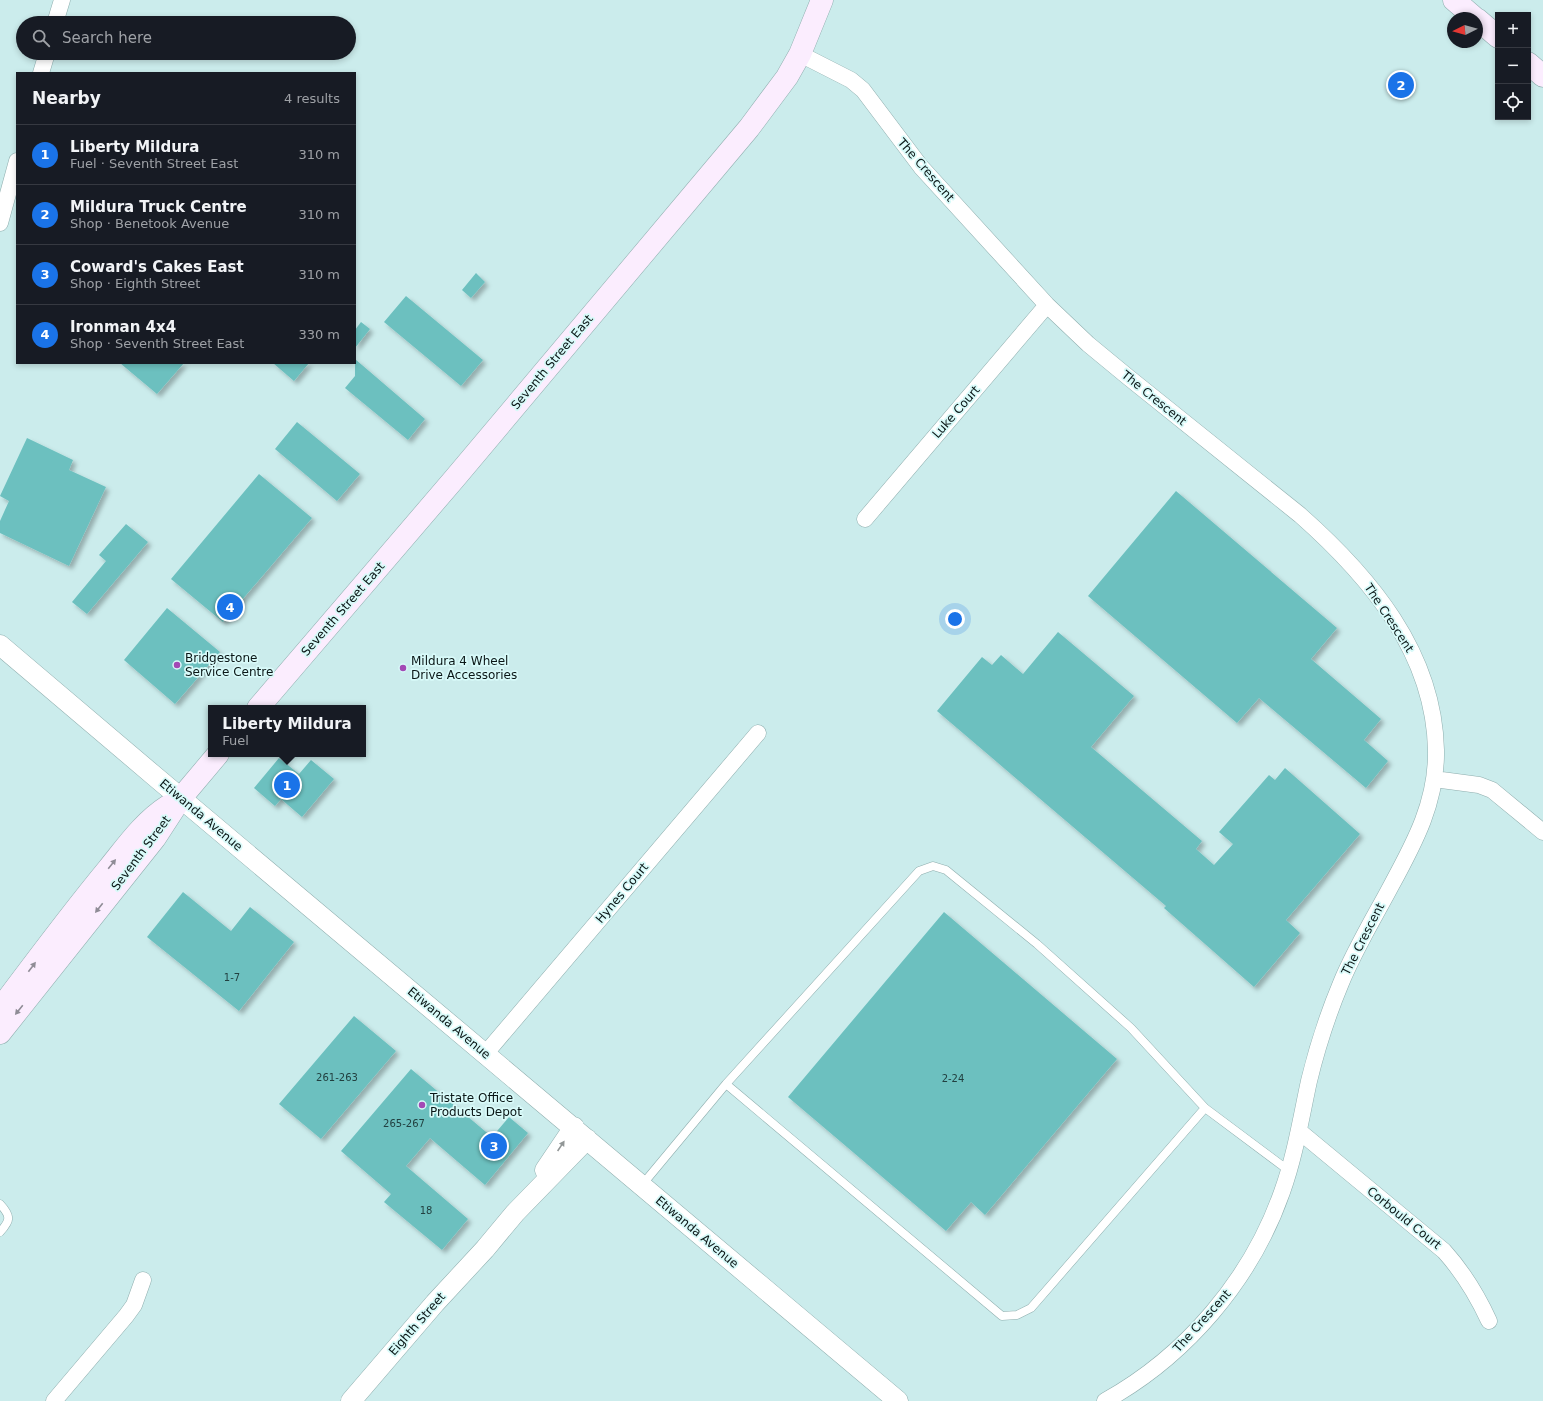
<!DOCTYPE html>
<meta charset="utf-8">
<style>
body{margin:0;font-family:"DejaVu Sans",sans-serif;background:#242831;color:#f1f3f6}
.controls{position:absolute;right:12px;top:12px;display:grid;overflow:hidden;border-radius:0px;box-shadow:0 2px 6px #0003}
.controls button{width:36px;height:36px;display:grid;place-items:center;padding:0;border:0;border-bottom:1px solid #363941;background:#171b24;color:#f1f3f6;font:20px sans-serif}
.compass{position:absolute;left:1447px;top:12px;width:36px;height:36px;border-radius:50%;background:#171b24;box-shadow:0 2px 6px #0003;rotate:265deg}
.you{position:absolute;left:955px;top:619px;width:14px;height:14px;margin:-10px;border:3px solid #fff;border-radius:50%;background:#1a73e8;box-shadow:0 0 0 6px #1a73e833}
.badge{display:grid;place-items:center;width:26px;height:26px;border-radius:50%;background:#1a73e8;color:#fff;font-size:13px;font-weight:700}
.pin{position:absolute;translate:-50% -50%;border:2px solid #fff;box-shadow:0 1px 4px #0006}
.popup{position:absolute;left:208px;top:705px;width:158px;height:52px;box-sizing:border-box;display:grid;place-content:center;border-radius:0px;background:#171b24;filter:drop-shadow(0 1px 3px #0005);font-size:13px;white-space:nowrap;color:#9ea1a6}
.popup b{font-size:15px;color:#f1f3f6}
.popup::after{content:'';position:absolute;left:50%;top:100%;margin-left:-8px;border:8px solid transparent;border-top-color:#171b24}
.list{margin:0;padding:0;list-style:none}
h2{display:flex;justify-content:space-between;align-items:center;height:52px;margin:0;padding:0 16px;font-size:17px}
h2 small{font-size:13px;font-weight:400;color:#9ea1a6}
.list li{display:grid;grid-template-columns:26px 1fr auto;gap:12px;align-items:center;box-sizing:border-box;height:60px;padding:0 16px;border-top:1px solid #363941}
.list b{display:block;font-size:15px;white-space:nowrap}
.list p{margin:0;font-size:13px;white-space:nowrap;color:#9ea1a6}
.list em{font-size:13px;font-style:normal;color:#9ea1a6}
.icon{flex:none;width:22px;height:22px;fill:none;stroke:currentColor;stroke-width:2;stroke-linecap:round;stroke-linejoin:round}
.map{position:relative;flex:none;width:1543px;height:1401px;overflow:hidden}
.search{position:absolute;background:#171b24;box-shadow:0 2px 6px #0003;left:16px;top:16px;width:340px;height:44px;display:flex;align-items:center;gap:10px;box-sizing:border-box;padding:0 14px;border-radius:22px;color:#9ea1a6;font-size:15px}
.panel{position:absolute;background:#171b24;box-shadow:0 2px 6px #0003;left:16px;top:72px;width:340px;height:292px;border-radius:0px}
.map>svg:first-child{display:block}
</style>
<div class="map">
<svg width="1543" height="1401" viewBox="0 0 1543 1401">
<defs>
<filter id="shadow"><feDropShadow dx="3.5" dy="3.5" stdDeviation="2" flood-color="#0004"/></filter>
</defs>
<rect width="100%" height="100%" fill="#cbecec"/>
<path fill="#6cc0bf" filter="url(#shadow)" d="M476 273 485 282 471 298 462 290Z
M406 296 483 360 461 386 384 322Z
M361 322 370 329 355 348V330Z
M355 359 425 419 408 440 345 388 355 376Z
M120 363H184L157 394Z
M273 363H309L294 381Z
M297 422 360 474 337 501 275 449Z
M27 438 73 460 69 470 106 487 69 566 0 533V521L9 501 0 496Z
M259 474 312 518 223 622 171 579Z
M1176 491 1337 628 1311 659 1381 719 1364 740 1388 761 1366 788 1259 698 1237 723 1088 596Z
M126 524 148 542 87 614 72 602 106 561 99 555Z
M167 608 220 652 175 704 124 660Z
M1058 632 1134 696 1091 747 1202 841 1196 849 1214 865 1233 844 1219 832 1269 775 1275 780 1285 768 1360 834 1286 920 1300 933 1254 987 1164 908 1166 906 937 711 982 657 992 665 1001 655 1023 674Z
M279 758 299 774 311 760 334 779 302 817 281 799 275 806 254 788Z
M183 892 231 931 250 907 294 942 239 1011 147 937Z
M944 912 1117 1059 985 1215 971 1202 946 1231 788 1097Z
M354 1016 396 1051 321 1139 279 1104Z
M411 1069 492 1137 509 1117 528 1133 485 1185 430 1138 406 1166 468 1219 442 1250 384 1202 391 1194 341 1151Z"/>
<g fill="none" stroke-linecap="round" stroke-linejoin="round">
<g stroke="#8faeae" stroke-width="9">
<path id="service" d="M726 1084 1002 1316 1017 1315 1031 1308 1205 1108
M642 1185 726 1084 919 871 933 866 946 870 1037 944 1131 1028 1205 1108 1288 1170
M0 1204C11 1216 11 1220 0 1232"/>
</g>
<g stroke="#8faeae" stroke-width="17">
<path id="minor" d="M55 23 62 0
M800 54 851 80 863 90 921 167 1047 305 1088 344 1128 377 1300 515C1369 576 1434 652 1436 750 1437 801 1415 842 1391 886 1374 918 1355 949 1341 983 1328 1014 1317 1048 1309 1081 1301 1118 1295 1156 1282 1192 1251 1280 1186 1356 1105 1401
M41 73 47 53
M0 223 17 161
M865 519 1047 305
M1434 779 1479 785 1492 790 1543 832
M486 1053 758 733
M1299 1131 1444 1251C1463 1272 1477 1295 1489 1321
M54 1401 126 1316 134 1305 143 1280"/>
</g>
<g stroke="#8faeae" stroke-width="21">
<path id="tertiary" d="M0 645 158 779 898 1401
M545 1170 574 1127
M351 1401 435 1303 485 1249 515 1213 587 1139"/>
</g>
<g stroke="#8faeae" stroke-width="23">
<path id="secondary" d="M1454 0 1475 18
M1477 19 1498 37
M1528 63 1543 76
M258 708 455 478 749 128 787 77 800 54 822 0
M0 1009C35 962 70 915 108 869 126 847 143 822 168 806
M0 1033 155 838 181 798 218 754"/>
</g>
<use href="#service" stroke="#fff" stroke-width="8"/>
<use href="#minor" stroke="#fff" stroke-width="16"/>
<use href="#tertiary" stroke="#fff" stroke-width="20"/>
<use href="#secondary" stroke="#fbedfe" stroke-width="22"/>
</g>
<defs><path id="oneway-solid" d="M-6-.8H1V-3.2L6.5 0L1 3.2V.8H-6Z"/></defs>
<g fill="#8f8c96">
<use href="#oneway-solid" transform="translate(112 864) rotate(-51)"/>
<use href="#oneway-solid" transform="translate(99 908) rotate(128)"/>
<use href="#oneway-solid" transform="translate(32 967) rotate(-53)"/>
<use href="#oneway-solid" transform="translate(19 1010) rotate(129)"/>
</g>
<use fill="#919696" href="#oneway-solid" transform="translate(561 1146) rotate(-56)"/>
<g fill="#a349b5" stroke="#d8faf9" stroke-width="1.5">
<circle cx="177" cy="665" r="4"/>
<circle cx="403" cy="668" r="4"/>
<circle cx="422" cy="1105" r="4"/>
</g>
<g text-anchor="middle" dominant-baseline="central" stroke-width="3.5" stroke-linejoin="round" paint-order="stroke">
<g font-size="10" fill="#224040">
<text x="232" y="977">1-7</text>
<text x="337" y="1077">261-263</text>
<text x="953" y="1078">2-24</text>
<text x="404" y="1123">265-267</text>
<text x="426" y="1210">18</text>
</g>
<g font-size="12" fill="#0a1616" stroke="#d8faf9">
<text transform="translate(926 170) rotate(49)">The Crescent</text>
<text transform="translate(552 362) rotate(-50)">Seventh Street East</text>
<text transform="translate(1154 398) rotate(39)">The Crescent</text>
<text transform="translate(956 412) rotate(-49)">Luke Court</text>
<text transform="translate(343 609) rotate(-49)">Seventh Street East</text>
<text transform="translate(1389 618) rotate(57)">The Crescent</text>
<text transform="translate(201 815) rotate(40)">Etiwanda Avenue</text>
<text transform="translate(141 853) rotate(-53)">Seventh Street</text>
<text transform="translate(622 893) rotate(-50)">Hynes Court</text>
<text transform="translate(1363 939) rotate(-63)">The Crescent</text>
<text transform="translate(449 1023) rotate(40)">Etiwanda Avenue</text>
<text transform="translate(1404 1218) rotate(39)">Corbould Court</text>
<text transform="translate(697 1232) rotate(40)">Etiwanda Avenue</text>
<text transform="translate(1202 1321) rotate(-48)">The Crescent</text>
<text transform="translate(417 1324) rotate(-49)">Eighth Street</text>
</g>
<g font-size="12" fill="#0a1616" stroke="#d8faf9" text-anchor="start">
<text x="185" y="658">Bridgestone<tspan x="185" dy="14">Service Centre</tspan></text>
<text x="411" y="661">Mildura 4 Wheel<tspan x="411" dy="14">Drive Accessories</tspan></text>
<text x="430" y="1098">Tristate Office<tspan x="430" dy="14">Products Depot</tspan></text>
</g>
</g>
</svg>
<div class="controls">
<button>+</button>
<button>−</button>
<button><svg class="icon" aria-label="locate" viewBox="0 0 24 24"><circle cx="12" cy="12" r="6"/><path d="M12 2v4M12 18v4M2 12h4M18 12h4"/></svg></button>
</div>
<svg class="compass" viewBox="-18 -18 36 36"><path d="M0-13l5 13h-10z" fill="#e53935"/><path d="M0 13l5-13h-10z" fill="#9ea1a6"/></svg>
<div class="you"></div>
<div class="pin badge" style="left:287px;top:785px">1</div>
<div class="popup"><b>Liberty Mildura</b>Fuel</div>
<div class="pin badge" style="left:1401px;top:85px">2</div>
<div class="pin badge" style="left:494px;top:1146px">3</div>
<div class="pin badge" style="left:230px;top:607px">4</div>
<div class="search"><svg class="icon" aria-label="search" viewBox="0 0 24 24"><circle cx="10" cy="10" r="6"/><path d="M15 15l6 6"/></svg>Search here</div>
<section class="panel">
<h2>Nearby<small>4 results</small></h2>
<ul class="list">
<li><span class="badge">1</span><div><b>Liberty Mildura</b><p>Fuel · Seventh Street East</p></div><em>310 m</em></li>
<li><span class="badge">2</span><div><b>Mildura Truck Centre</b><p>Shop · Benetook Avenue</p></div><em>310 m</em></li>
<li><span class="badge">3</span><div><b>Coward's Cakes East</b><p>Shop · Eighth Street</p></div><em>310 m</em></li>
<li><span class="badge">4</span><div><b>Ironman 4x4</b><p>Shop · Seventh Street East</p></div><em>330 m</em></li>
</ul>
</section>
</div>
